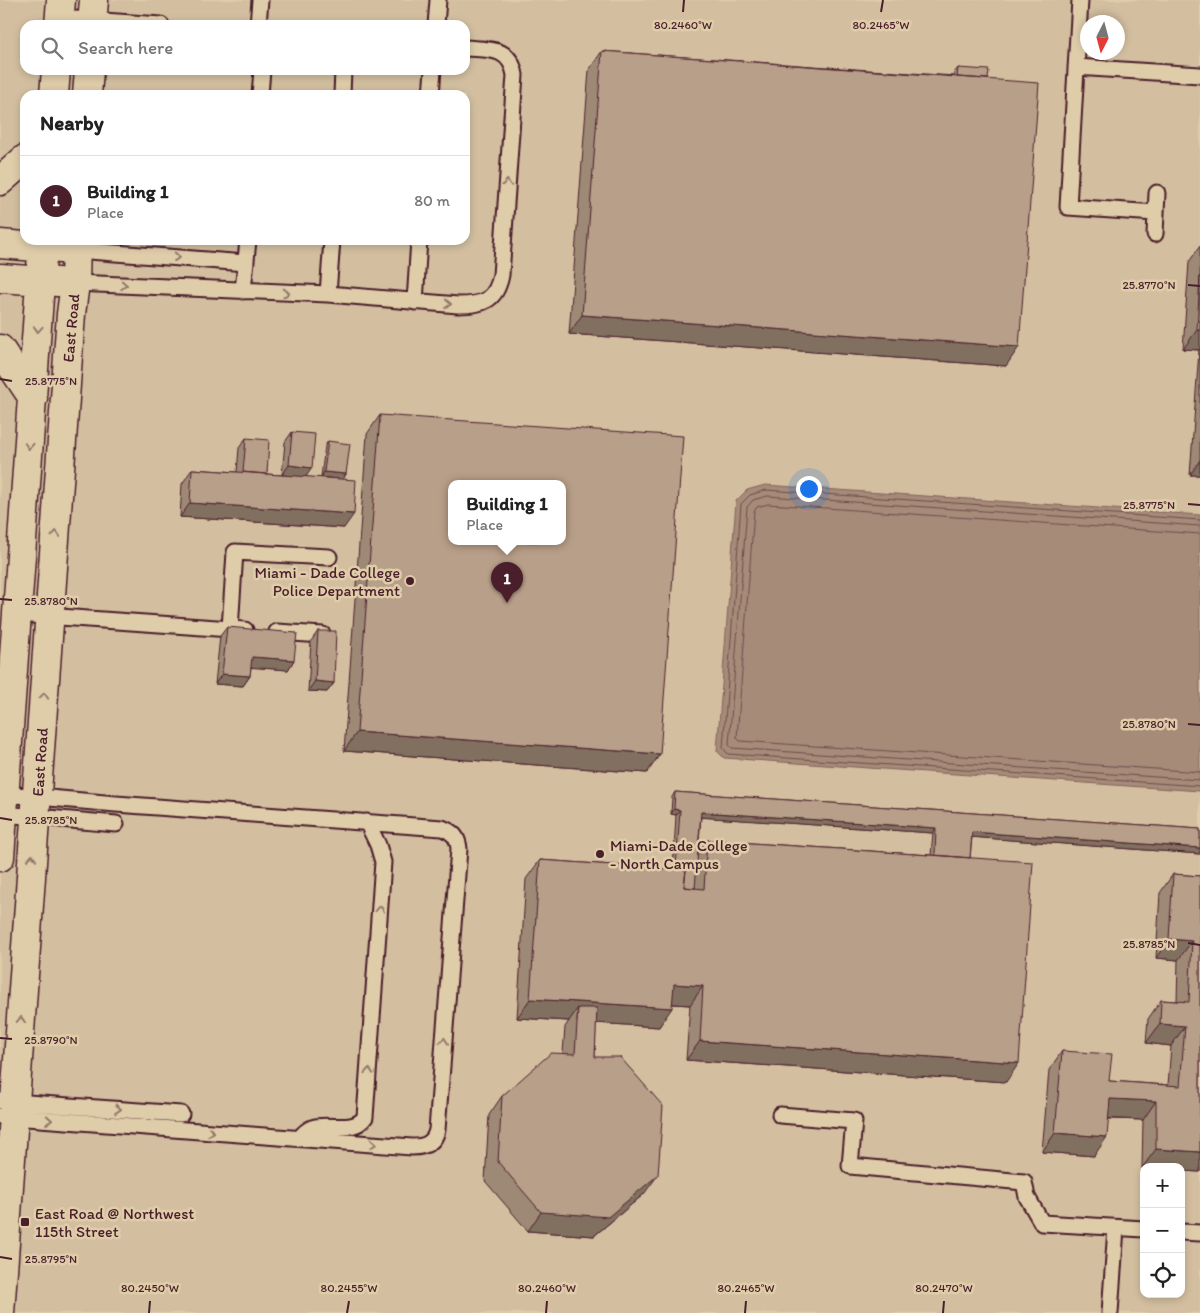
<!DOCTYPE html>
<meta charset="utf-8">
<style>
body{margin:0;font-family:Itim,sans-serif;background:#f2f2f2;color:#222}
.controls{position:absolute;right:15px;bottom:15px;display:grid;overflow:hidden;border-radius:10px;box-shadow:0 2px 8px #0003}
.controls button{width:45px;height:45px;display:grid;place-items:center;padding:0;border:0;border-bottom:1px solid #e0e0e0;background:#fff;color:#222;font:25px sans-serif}
.compass{position:absolute;left:1080px;top:15px;width:45px;height:45px;border-radius:50%;background:#fff;box-shadow:0 2px 8px #0003;rotate:186deg}
.you{position:absolute;left:808px;top:488px;width:18px;height:18px;margin:-12px;border:4px solid #fff;border-radius:50%;background:#1a73e8;box-shadow:0 0 0 8px #1a73e833}
.badge{display:grid;place-items:center;width:32px;height:32px;border-radius:50%;background:#4a1f2b;color:#fff;font-size:16px;font-weight:700}
.pin{position:absolute;translate:-50% -41px;filter:drop-shadow(0 1px 2px #0008)}
.pin::after{content:'';position:absolute;top:26px;width:18px;height:15px;background:inherit;clip-path:polygon(0 0,100% 0,50% 100%)}
.popup{position:absolute;left:448px;top:480px;width:118px;height:65px;box-sizing:border-box;display:grid;place-content:center;border-radius:10px;background:#fff;filter:drop-shadow(0 1px 4px #0005);font-size:16px;white-space:nowrap;color:#767676}
.popup b{font-size:19px;color:#222}
.popup::after{content:'';position:absolute;left:50%;top:100%;margin-left:-10px;border:10px solid transparent;border-top-color:#fff}
.list{margin:0;padding:0;list-style:none}
h2{display:flex;justify-content:space-between;align-items:center;height:65px;margin:0;padding:0 20px;font-size:21px}
h2 small{font-size:16px;font-weight:400;color:#767676}
.list li{display:grid;grid-template-columns:32px 1fr auto;gap:15px;align-items:center;box-sizing:border-box;height:90px;padding:0 20px;border-top:1px solid #e0e0e0}
.list b{display:block;font-size:19px;white-space:nowrap}
.list p{margin:0;font-size:16px;white-space:nowrap;color:#767676}
.list em{font-size:16px;font-style:normal;color:#767676}
.icon{flex:none;width:28px;height:28px;fill:none;stroke:currentColor;stroke-width:2;stroke-linecap:round;stroke-linejoin:round}
.map{position:relative;flex:none;width:1200px;height:1313px;overflow:hidden}
.search{position:absolute;background:#fff;box-shadow:0 2px 8px #0003;left:20px;top:20px;width:450px;height:55px;display:flex;align-items:center;gap:12px;box-sizing:border-box;padding:0 18px;border-radius:15px;color:#767676;font-size:19px}
.panel{position:absolute;background:#fff;box-shadow:0 2px 8px #0003;left:20px;top:90px;width:450px;height:155px;border-radius:15px}
.map>svg:first-child{display:block}
</style>
<div class="map">
<svg width="1200" height="1313" viewBox="0 0 1200 1313">
<rect width="100%" height="100%" fill="#dfcdaa"/>
<filter id="ink" filterUnits="userSpaceOnUse"><feTurbulence type="fractalNoise" baseFrequency=".02" numOctaves="2"/><feDisplacementMap in="SourceGraphic" scale="10" xChannelSelector="R" yChannelSelector="G"/><feConvolveMatrix kernelMatrix="1 2 1 2 8 2 1 2 1" color-interpolation-filters="sRGB"/></filter>
<g filter="url(#ink)">
<path fill="#d3bfa0" fill-rule="evenodd" d="M0 0H1200V1313H0ZM1088 22H1118V52H1088ZM25 25H465V70H25ZM25 95H465V240H25ZM452 484H562V542H452ZM1144 1167H1181V1294H1144Z"/>
<path fill="#a68b79" stroke="#81605a" d="M765 485 1200 515V791L724 758 717 751 736 501 747 490Z"/>
<g fill="none" stroke-linecap="round" stroke-linejoin="round">
<path stroke="#6f4a4a" stroke-width="1" d="M1200 520 766 490 750 495 741 504 723 748 728 754 1200 786
M1200 526 767 496 753 500 747 507 729 745 732 748 1200 780
M1200 534 768 504 757 507 754 511 737 738 740 741 1200 772"/>
<g stroke="#4a1f2b" stroke-width="19">
<path id="lane" d="M1080 0 1068 207 1156 213
M60 18 161 25
M258 25 260 0
M436 25 438 0
M1076 67 1200 75
M260 95 262 70
M342 95 343 70
M431 95 433 70
M1155 234 1157 193
M76 250 246 263
M75 283 328 294 458 305C483 305 496 301 501 275L515 75C510 46 489 50 465 48
M243 291 248 240
M328 294 332 240
M415 302 419 240
M17 614 245 630
M230 629 235 552 329 557
M277 632 323 635
M3 814 116 824
M0 1101 181 1114
M780 1115 854 1121 850 1166 1024 1182 1027 1197 1042 1223 1144 1229
M0 1116 412 1147C424 1147 434 1144 437 1130L459 849C458 837 453 832 442 828L116 804 5 794
M300 1138C303 1134 307 1130 312 1128 327 1122 354 1134 365 1117L383 862 378 845 367 822
M1181 1232 1200 1233
M1110 1313 1116 1228"/>
</g>
<g stroke="#4a1f2b" stroke-width="31">
<path id="street" d="M59 25 61 0
M92 25 94 0
M54 95 56 70
M87 95 89 70
M0 181 25 159
M0 244 61 249
M0 278 58 282
M0 349 33 398
M0 857 43 240
M0 1313 71 314 75 283 76 240"/>
</g>
<use href="#lane" stroke="#dfcdaa" stroke-width="15"/>
<use href="#street" stroke="#dfcdaa" stroke-width="28"/>
</g>
<path fill="#9e8976" stroke="#4a1f2b" fill-rule="evenodd" d="M602 51 954 76V73L958 68 988 79 1006 366 569 334 589 70Z
M1200 246V475H1190L1199 350 1183 349 1189 262Z
M380 415 660 754 647 773 344 751 367 434Z
M292 432 306 477 335 479 321 477 325 446 328 441 346 474 343 479 344 528 180 517 182 484 192 469 237 472 239 448 246 438 266 474 282 475 285 442Z
M227 627 294 660 288 670 251 667 250 676 243 686 215 684 220 636Z
M318 631 334 683 327 692 308 691 311 641Z
M675 792 1200 829V854L972 837 970 858 1006 1082 686 1060 690 1005 672 1004 659 1027 596 1023 595 1057 644 1194 594 1236 528 1231 485 1181 489 1115 502 1096 563 1053 565 1027 569 1021 517 1018 526 879 540 860 673 869 676 815 671 814 672 797ZM701 817 933 833 931 855 707 840 698 853Z
M1173 874 1200 876V1172L1181 1171V1167L1142 1168 1143 1120 1109 1119 1094 1156 1042 1152 1049 1070 1062 1051 1109 1081 1168 1085 1171 1046 1146 1043 1148 1019 1161 1000 1177 1001 1178 960 1156 958 1160 893Z"/>
<path fill="#816f60" stroke="#4a1f2b" d="M582 315 1019 347 1006 366 569 334Z
M1197 330H1200V348L1199 350 1183 349Z
M1200 460V475H1190Z
M289 465 312 468 305 478 282 475Z
M324 472 346 474 343 480 321 477Z
M190 503 354 514 344 528 180 517Z
M252 657 294 660 288 670 245 667Z
M222 674 250 676 243 686 215 684Z
M315 681 334 683 327 692 308 691Z
M357 732 660 754 647 773 344 751Z
M674 809 680 810 676 815 671 814Z
M701 812 936 828 933 833 697 817Z
M972 832 1200 848V854L969 837Z
M1169 939 1192 941 1178 960 1156 958Z
M674 984 703 986 690 1005 660 1003Z
M530 999 672 1008 659 1027 577 1022 578 1008 569 1021 517 1018Z
M1160 1024 1185 1026 1171 1046 1146 1043Z
M700 1041 1019 1063 1006 1082 686 1060Z
M1110 1099 1156 1101 1143 1120 1097 1118Z
M1055 1133 1107 1137 1094 1156 1042 1152Z
M1156 1149 1200 1152V1172L1181 1171V1167H1144V1169L1142 1168Z
M658 1175 644 1194 594 1236 528 1231 541 1212Z"/>
<path fill="#b89f89" stroke="#4a1f2b" fill-rule="evenodd" d="M602 51 1039 83 1019 347 582 315Z
M958 68 989 70 988 79 957 77Z
M1200 276V330H1197Z
M380 415 683 436 660 754 357 732ZM452 484H562V542H452Z
M292 432 315 434 312 468 289 465Z
M246 438 269 440 267 474 243 472Z
M328 441 350 444 346 474 324 472Z
M192 469 356 480 354 514 190 503Z
M227 627 297 633 294 660 252 657 250 676 222 674Z
M318 631H336L334 683 315 681Z
M675 792 1200 829V848L972 832 970 858 935 855 936 828 701 812 695 888 684 887 686 870 676 869 680 810 674 809Z
M707 840 1033 862 1019 1063 700 1041 703 986 674 984 672 1008 530 999 540 860 686 870 684 887 704 889Z
M1173 874 1200 876V1152L1156 1149V1101L1110 1099 1107 1137 1055 1133 1062 1051 1112 1054 1109 1081 1180 1086 1185 1026 1160 1024 1161 1000 1189 1002 1192 941 1169 939Z
M578 1008H597L595 1057H620L663 1106 658 1175 608 1217 541 1212 498 1162 502 1096 551 1053 575 1054Z"/>
<defs><path id="oneway-chevron" d="M-2-3.5L2.5 0L-2 3.5" fill="none" stroke-width="1.6" stroke-linecap="round" stroke-linejoin="round" transform="scale(1.25)"/></defs>
<g stroke="#94766a">
<use href="#oneway-chevron" transform="translate(507 183) rotate(-86)"/>
<use href="#oneway-chevron" transform="translate(177 257) rotate(4)"/>
<use href="#oneway-chevron" transform="translate(124 285) rotate(3)"/>
<use href="#oneway-chevron" transform="translate(286 293) rotate(2)"/>
<use href="#oneway-chevron" transform="translate(448 304) rotate(4)"/>
<use href="#oneway-chevron" transform="translate(38 329) rotate(94)"/>
<use href="#oneway-chevron" transform="translate(29 446) rotate(94)"/>
<use href="#oneway-chevron" transform="translate(56 534) rotate(-86)"/>
<use href="#oneway-chevron" transform="translate(44 696) rotate(-86)"/>
<use href="#oneway-chevron" transform="translate(32 858) rotate(-86)"/>
<use href="#oneway-chevron" transform="translate(380 909) rotate(-86)"/>
<use href="#oneway-chevron" transform="translate(21 1020) rotate(-86)"/>
<use href="#oneway-chevron" transform="translate(444 1041) rotate(-86)"/>
<use href="#oneway-chevron" transform="translate(369 1071) rotate(-86)"/>
<use href="#oneway-chevron" transform="translate(118 1109) rotate(4)"/>
<use href="#oneway-chevron" transform="translate(49 1120) rotate(4)"/>
<use href="#oneway-chevron" transform="translate(211 1132) rotate(4)"/>
<use href="#oneway-chevron" transform="translate(373 1144) rotate(5)"/>
</g>
</g>
<path fill="none" stroke="#4a1f2b" stroke-width="2" d="M683 12 684 0M881 12 883 0M1188 285 1200 286M0 379 12 381M1188 504 1200 505M0 599 12 600M1188 724 1200 725M0 818 12 820M1188 943 1200 945M0 1038 12 1039M0 1257 12 1259M149 1313 150 1301M347 1313 349 1301M546 1313 547 1301M745 1313 746 1301M943 1313 944 1301"/>
<g fill="#4a1f2b" stroke="#dfcdaa" stroke-width="2">
<circle cx="410" cy="581" r="5"/>
<circle cx="600" cy="854" r="5"/>
<rect x="20" y="1217" width="10" height="10" rx="2.5"/>
</g>
<g text-anchor="middle" dominant-baseline="central" stroke-width="5" stroke-linejoin="round" paint-order="stroke">
<g font-size="16" fill="#4a1f2b" stroke="#dfcdaa">
<text transform="translate(71 328) rotate(-85)">East Road</text>
<text transform="translate(40 762) rotate(-86)">East Road</text>
</g>
<g font-size="16" fill="#4a1f2b" stroke="#dfcdaa" text-anchor="start">
<text x="400" y="572" text-anchor="end">Miami - Dade College<tspan x="400" dy="18">Police Department</tspan></text>
<text x="610" y="845">Miami-Dade College<tspan x="610" dy="18">- North Campus</tspan></text>
<text x="35" y="1213">East Road @ Northwest<tspan x="35" dy="18">115th Street</tspan></text>
</g>
</g>
<g font-size="12" text-anchor="middle" fill="#4a1f2b" stroke="#dfcdaa" stroke-width="5" stroke-linejoin="round" paint-order="stroke">
<text x="683" y="29">80.2460°W</text>
<text x="881" y="29">80.2465°W</text>
<text x="1149" y="289">25.8770°N</text>
<text x="51" y="385">25.8775°N</text>
<text x="1149" y="509">25.8775°N</text>
<text x="51" y="605">25.8780°N</text>
<text x="1149" y="728">25.8780°N</text>
<text x="51" y="824">25.8785°N</text>
<text x="1149" y="948">25.8785°N</text>
<text x="51" y="1044">25.8790°N</text>
<text x="51" y="1263">25.8795°N</text>
<text x="150" y="1292">80.2450°W</text>
<text x="349" y="1292">80.2455°W</text>
<text x="547" y="1292">80.2460°W</text>
<text x="746" y="1292">80.2465°W</text>
<text x="944" y="1292">80.2470°W</text>
</g>
</svg>
<div class="controls">
<button>+</button>
<button>−</button>
<button><svg class="icon" aria-label="locate" viewBox="0 0 24 24"><circle cx="12" cy="12" r="6"/><path d="M12 2v4M12 18v4M2 12h4M18 12h4"/></svg></button>
</div>
<svg class="compass" viewBox="-18 -18 36 36"><path d="M0-13l5 13h-10z" fill="#e53935"/><path d="M0 13l5-13h-10z" fill="#767676"/></svg>
<div class="you"></div>
<div class="pin badge" style="left:507px;top:603px">1</div>
<div class="popup"><b>Building 1</b>Place</div>
<div class="search"><svg class="icon" aria-label="search" viewBox="0 0 24 24"><circle cx="10" cy="10" r="6"/><path d="M15 15l6 6"/></svg>Search here</div>
<section class="panel">
<h2>Nearby<small></small></h2>
<ul class="list">
<li><span class="badge">1</span><div><b>Building 1</b><p>Place</p></div><em>80 m</em></li>
</ul>
</section>
</div>
